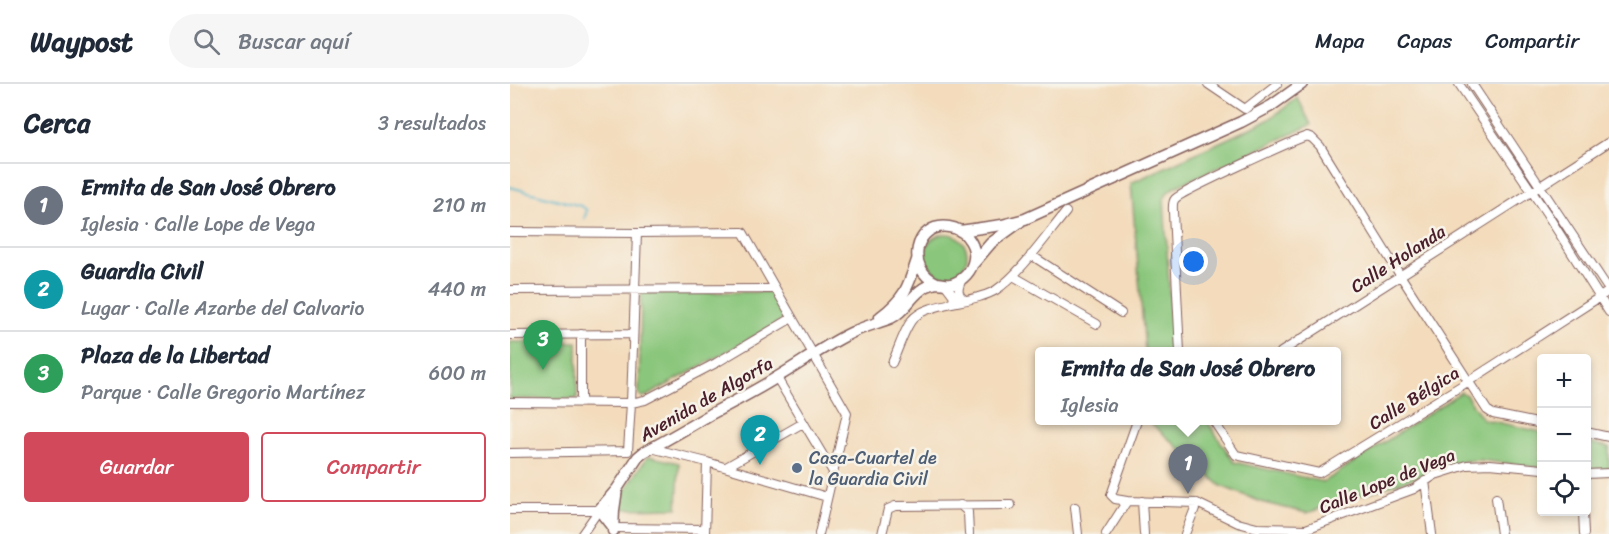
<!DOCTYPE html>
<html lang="es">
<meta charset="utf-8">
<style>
body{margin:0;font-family:Sriracha,sans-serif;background:#f6f6f7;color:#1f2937}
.controls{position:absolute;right:18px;bottom:18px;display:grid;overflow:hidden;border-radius:6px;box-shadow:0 3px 9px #0003}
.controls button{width:54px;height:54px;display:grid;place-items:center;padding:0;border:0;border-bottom:2px solid #e0e1e3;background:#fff;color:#1f2937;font:30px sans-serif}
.you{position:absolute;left:684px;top:178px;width:21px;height:21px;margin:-15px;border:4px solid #fff;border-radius:50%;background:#1a73e8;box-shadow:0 0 0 9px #1a73e833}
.badge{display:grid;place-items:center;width:39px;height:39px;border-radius:50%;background:#d1495b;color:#fff;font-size:20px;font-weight:700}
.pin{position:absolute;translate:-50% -50px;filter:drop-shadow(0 2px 3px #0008)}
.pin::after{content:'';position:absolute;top:32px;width:21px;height:18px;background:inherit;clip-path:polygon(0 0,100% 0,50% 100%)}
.popup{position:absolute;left:525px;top:263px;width:306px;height:78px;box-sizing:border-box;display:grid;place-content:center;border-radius:6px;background:#fff;filter:drop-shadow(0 2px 4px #0005);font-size:20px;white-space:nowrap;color:#747a83}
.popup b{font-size:22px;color:#1f2937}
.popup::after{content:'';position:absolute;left:50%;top:100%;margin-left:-12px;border:12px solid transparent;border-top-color:#fff}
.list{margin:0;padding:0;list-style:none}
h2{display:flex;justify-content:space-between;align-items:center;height:78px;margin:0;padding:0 24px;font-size:26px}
h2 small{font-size:20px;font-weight:400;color:#747a83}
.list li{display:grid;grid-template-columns:39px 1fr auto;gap:18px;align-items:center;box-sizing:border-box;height:84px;padding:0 24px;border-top:2px solid #e0e1e3}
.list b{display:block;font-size:22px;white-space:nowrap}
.list p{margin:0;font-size:20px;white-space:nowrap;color:#747a83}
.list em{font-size:20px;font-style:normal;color:#747a83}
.actions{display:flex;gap:12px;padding:18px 24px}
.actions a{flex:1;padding:14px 0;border:2px solid #d1495b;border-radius:6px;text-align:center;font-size:21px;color:#d1495b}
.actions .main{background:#d1495b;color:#fff}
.icon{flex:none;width:33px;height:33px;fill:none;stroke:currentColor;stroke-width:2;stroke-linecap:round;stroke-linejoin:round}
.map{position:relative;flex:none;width:1099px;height:450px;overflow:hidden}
header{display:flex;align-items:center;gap:36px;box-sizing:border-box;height:84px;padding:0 30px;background:#fff;border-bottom:2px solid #e0e1e3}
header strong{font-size:28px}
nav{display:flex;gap:33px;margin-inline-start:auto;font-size:21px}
.search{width:420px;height:54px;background:#f6f6f7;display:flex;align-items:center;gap:15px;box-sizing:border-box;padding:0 21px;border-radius:33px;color:#747a83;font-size:22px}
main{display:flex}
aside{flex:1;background:#fff}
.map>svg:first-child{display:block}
</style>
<header>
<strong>Waypost</strong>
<div class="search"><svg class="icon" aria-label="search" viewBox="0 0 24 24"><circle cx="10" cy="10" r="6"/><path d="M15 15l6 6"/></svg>Buscar aquí</div>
<nav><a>Mapa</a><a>Capas</a><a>Compartir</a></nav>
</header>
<main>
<aside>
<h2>Cerca<small>3 resultados</small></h2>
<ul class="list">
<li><span class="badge" style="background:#6b7280">1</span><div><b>Ermita de San José Obrero</b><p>Iglesia · Calle Lope de Vega</p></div><em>210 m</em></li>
<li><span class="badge" style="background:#0f9aa8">2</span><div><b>Guardia Civil</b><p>Lugar · Calle Azarbe del Calvario</p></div><em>440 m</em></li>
<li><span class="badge" style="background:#2e9e5b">3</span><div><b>Plaza de la Libertad</b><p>Parque · Calle Gregorio Martínez</p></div><em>600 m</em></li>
</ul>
<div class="actions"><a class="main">Guardar</a><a>Compartir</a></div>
</aside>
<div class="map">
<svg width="1099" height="450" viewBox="0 0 1099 450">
<rect width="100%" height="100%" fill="#f7f3e8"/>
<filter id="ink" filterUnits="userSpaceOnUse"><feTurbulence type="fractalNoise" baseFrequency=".0167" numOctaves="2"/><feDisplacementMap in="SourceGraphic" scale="12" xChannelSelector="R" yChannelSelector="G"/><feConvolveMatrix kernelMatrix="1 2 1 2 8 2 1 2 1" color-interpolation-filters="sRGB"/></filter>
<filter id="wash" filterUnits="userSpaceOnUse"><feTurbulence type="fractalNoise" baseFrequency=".008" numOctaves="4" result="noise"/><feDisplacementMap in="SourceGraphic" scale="24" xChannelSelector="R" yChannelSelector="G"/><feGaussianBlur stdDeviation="1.35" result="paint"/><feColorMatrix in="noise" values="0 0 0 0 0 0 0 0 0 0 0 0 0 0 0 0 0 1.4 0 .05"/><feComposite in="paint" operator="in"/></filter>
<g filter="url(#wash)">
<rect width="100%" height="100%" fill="#f3dbbb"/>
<path fill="#8ac67b" stroke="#6a7253" stroke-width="1.5" d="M788 14 801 41 665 103 658 108 654 115 663 267H635L621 99 758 36Z
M415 171a21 21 0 1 1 42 0a21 21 0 1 1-42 0Z
M259 208C264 211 276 227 275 233 274 234 273 235 272 237L137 312 132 313 129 310 131 213 133 209Z
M0 258H67V315H0Z
M951 308 956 311 973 335 1031 348V384L970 376 955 377 797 429 754 419 711 402 641 339V337H697L724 378 814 398Z
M1077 358 1099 363V385L1077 387Z
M138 372 169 379 167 424 110 425V414Z"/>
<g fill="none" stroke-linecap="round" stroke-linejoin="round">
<path stroke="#4bb1ca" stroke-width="2" d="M0 103 71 122 77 126 74 135"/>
</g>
</g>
<g filter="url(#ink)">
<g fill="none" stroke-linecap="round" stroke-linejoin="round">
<g stroke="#85615d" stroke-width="10">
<path id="minor" d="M698 0 735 25 767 0
M949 0 1037 130 1099 228
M962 0 1099 206
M0 148 127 149 233 148 337 329 309 450
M521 171 611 229
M503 192 587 240
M452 195C448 204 446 210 455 216
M435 200 444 212 442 219
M0 206 265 205
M0 251 123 250
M670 268 663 128C663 124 662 118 665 115 670 108 784 56 797 52L802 54 810 62 890 191 977 326 983 330 1032 340
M771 268 1099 58
M382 279C388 266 393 249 401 237 416 217 464 220 486 206 510 190 537 151 556 128
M267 294 323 388
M0 318 121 319 135 316 206 279 282 234
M71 319V250
M703 336 726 371 809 389 959 297 1099 207
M1076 348 1099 353
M141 364 197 378 317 413
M118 367 121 319 127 149
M0 369 118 367
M216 383 293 339
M1076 390 1099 389
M915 397 922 450
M986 414 991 450
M617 417 605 415 601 411 627 337
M632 417 634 450
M450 421 458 428 459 450
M565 423 568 450
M0 426H104
M1073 428 1074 450
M103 444 195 445
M72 450 89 426
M195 450 197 378
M372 450 378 425 385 422 501 421
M596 450 617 417 687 419 728 439 747 444 796 445 904 405 925 391 957 381 980 380 1032 385
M675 450 687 419"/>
</g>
<g stroke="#85615d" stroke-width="13">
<path id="secondary" d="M450 147 492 141 515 135 731 38 761 22 792 0
M464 179 481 159 510 138
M370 233C394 215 398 204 407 176
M103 444 89 426 107 405 128 373 134 368C157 356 179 343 201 330 224 318 247 306 269 292 293 278 317 260 343 248 355 242 369 239 381 234 395 227 399 215 411 206 414 203 423 200 427 199 432 199 436 201 441 200 453 197 462 187 464 175 465 167 463 160 458 154 454 148 446 144 439 143 404 138 395 185 427 199
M103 447 104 426 107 405"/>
</g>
<use href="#minor" stroke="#fff" stroke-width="8"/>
<use href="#secondary" stroke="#fff" stroke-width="10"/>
</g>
</g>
<circle fill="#5c6f8a" stroke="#f7f3e8" stroke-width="2" cx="287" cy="384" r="6"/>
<g text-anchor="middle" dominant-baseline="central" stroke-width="5" stroke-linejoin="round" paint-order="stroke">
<g font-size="18" fill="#4a1f2b" stroke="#f7f3e8">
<text transform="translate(888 175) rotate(-33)">Calle Holanda</text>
<text transform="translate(904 314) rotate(-32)">Calle Bélgica</text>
<text transform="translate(196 315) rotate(-30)">Avenida de Algorfa</text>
<text transform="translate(877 397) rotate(-22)">Calle Lope de Vega</text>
</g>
<g font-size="18" fill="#4e5e75" stroke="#f7f3e8" text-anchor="start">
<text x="299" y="374">Casa-Cuartel de<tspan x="299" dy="21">la Guardia Civil</tspan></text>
</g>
</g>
</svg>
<div class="controls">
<button>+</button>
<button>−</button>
<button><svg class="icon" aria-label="locate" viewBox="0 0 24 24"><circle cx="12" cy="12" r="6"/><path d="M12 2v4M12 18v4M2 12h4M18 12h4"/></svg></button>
</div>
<div class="you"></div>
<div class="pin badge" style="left:678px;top:410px;background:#6b7280">1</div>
<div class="popup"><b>Ermita de San José Obrero</b>Iglesia</div>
<div class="pin badge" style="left:250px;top:381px;background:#0f9aa8">2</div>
<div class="pin badge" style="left:33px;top:286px;background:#2e9e5b">3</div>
</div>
</main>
